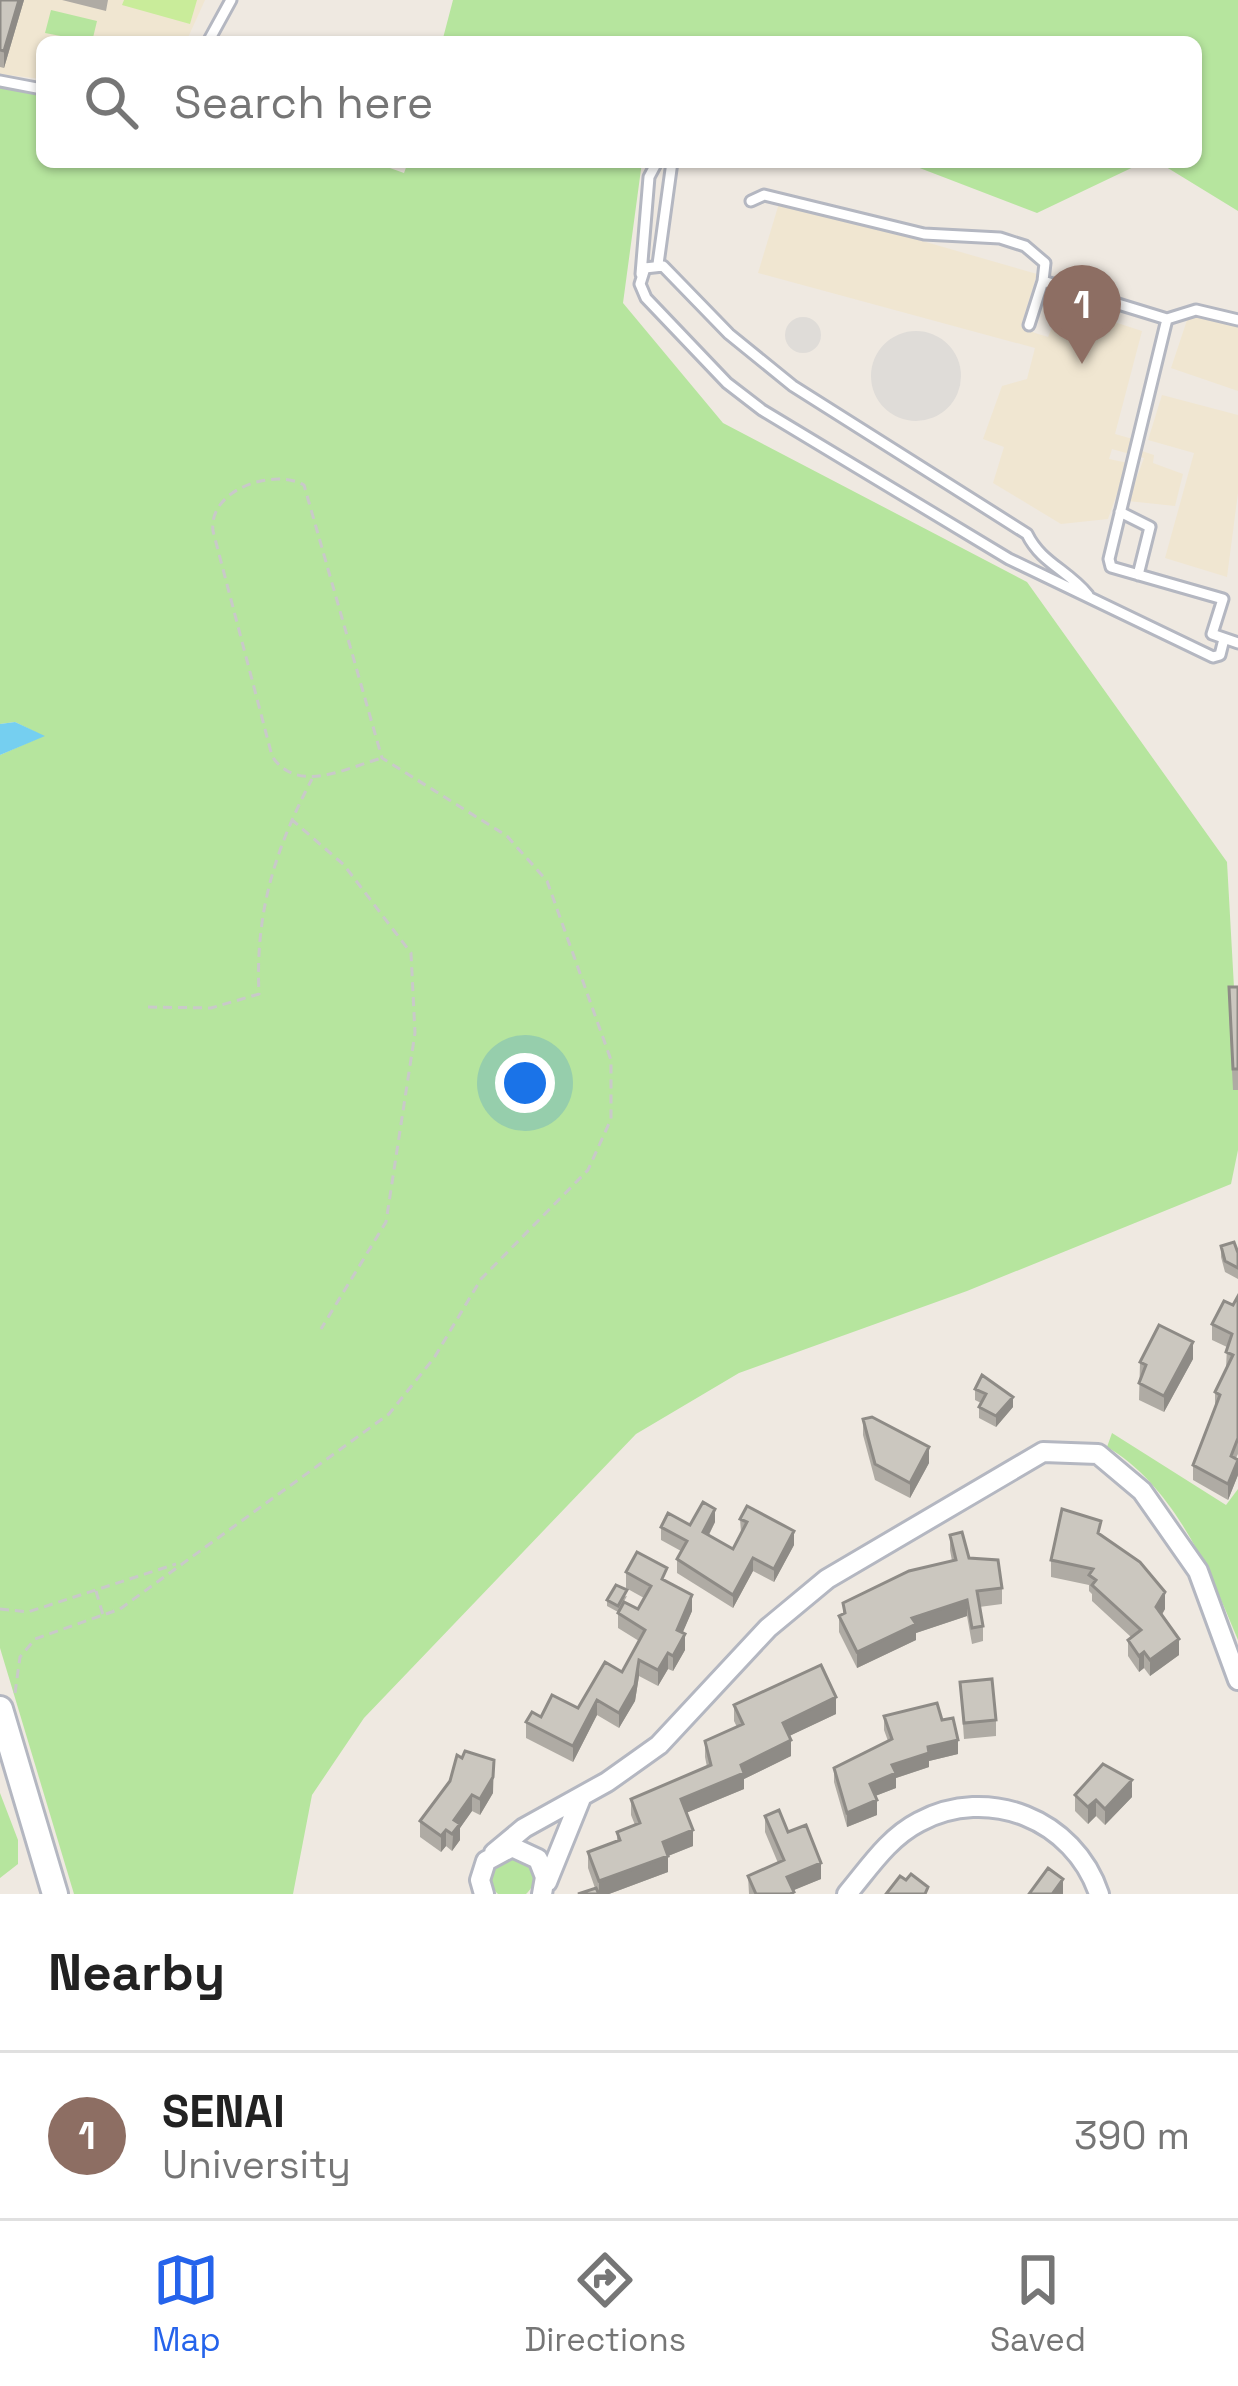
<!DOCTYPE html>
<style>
body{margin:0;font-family:"Space Grotesk",sans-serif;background:#f2f2f2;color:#222}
.you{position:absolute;left:525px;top:1083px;width:42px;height:42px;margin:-30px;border:9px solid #fff;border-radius:50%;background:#1a73e8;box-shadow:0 0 0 18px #1a73e833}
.badge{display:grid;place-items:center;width:78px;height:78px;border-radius:50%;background:#2563eb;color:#fff;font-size:39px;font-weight:700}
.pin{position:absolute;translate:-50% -99px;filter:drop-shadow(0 3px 6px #0008)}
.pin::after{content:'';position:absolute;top:63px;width:42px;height:36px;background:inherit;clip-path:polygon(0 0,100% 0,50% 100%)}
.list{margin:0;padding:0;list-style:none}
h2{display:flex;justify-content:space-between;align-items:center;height:156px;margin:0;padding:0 48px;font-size:51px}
h2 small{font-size:39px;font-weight:400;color:#767676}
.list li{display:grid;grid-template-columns:78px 1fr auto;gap:36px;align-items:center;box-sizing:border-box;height:168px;padding:0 48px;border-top:3px solid #e0e0e0}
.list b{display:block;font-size:45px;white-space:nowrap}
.list p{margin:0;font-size:39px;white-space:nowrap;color:#767676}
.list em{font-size:39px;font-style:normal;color:#767676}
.icon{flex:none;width:66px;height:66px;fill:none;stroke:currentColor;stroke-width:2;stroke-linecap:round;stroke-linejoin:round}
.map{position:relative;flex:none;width:1238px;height:1894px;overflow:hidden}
.search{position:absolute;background:#fff;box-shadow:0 3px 9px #0004;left:36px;right:36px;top:36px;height:132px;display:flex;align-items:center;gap:30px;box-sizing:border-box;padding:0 42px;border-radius:18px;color:#767676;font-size:45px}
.sheet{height:324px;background:#fff}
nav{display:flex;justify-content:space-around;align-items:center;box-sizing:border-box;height:168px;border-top:3px solid #e0e0e0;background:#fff;font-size:33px;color:#767676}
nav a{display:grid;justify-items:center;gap:6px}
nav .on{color:#2563eb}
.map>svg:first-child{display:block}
</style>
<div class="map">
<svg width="1238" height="1894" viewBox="0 0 1238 1894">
<rect width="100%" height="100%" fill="#efe9e1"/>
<path fill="#f0e6d1" d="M0 0H205L186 42H42V79L0 74Z
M780 200 1037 274 1021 326 1035 333 1048 337 1062 305 1142 331 1115 434 1140 441 1139 450 1154 455 1153 463 1183 474 1175 506 1128 501 1144 458 1112 449 1109 459 1128 463 1108 519 1061 524 993 483 1004 447 983 439 1002 386 1027 379 1035 348 758 273Z
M1189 314 1238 326V391L1171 368Z
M1162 395 1238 415V493L1227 577 1165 558 1194 453 1148 440Z"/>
<path fill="#b6e59e" d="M453 0H1238V211L1158 162H1196V42H442Z
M51 10 97 21 92 42 45 33Z
M0 85 42 91V162H373L404 173 408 162H642L623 303 723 423 1027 582 1227 862 1238 1059V1150L1231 1184 967 1291 739 1373 636 1434 364 1718 312 1795 293 1894H74L0 1648V755L43 736 15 722 0 724Z
M904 162H1144L1037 213Z
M1112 1433 1226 1505 1238 1489V1640C1210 1572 1174 1486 1107 1447Z
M0 1793 18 1840V1864L0 1878Z
M490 1877a22 22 0 1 1 44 0a22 22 0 1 1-44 0Z"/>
<path fill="#c9ec9a" d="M124 0H197L190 24 122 5Z"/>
<path fill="#dfdcd8" d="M785 335a18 18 0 1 1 36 0a18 18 0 1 1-36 0Z
M871 376a45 45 0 1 1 90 0a45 45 0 1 1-90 0Z"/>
<path fill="#75cff0" d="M15 722 45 736 0 755V724Z"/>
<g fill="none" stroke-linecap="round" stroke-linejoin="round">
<g stroke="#b4b7c1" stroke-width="15">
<path id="lane" d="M208 42 231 0
M0 81 42 89
M751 201 764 195 924 234 1000 238 1025 246 1045 263 1043 281
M658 264 672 162
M641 274 649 177 657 162
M1238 320 1196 310 1167 319 1109 559 1111 567 1223 599 1212 634 1238 643
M1029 325 1043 281 1167 319
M1120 512 1150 527 1138 575
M1088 595C1068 570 1041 563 1027 534L793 386 729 334 663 266 645 268 640 284 646 298 727 383 762 410 1009 559 1213 657 1220 655 1224 639"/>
</g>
<g stroke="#b4b7c1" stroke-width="24">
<path id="street" d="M494 1853 524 1828 607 1782 659 1745 768 1628 827 1579 1043 1452 1098 1454 1142 1491 1198 1571 1238 1680
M547 1882 581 1798
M484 1894 480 1880 486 1861 512 1847 538 1859 545 1877 542 1894
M847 1894C869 1868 888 1838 919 1822 988 1785 1074 1819 1099 1894"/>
</g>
<g stroke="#b4b7c1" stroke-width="30">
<path id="secondary" d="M0 1709 55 1894"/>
</g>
<path stroke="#c9c9c9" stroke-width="3" stroke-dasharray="9 6" stroke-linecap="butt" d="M291 819 344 865 411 953 415 1033 386 1222 321 1329
M148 1007 211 1008 259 994C255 913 275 849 312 779
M96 1591 103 1615
M0 1609 28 1612 176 1564
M15 1693 20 1657 35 1639 120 1609 389 1414 434 1358 481 1279 588 1170 611 1119V1060L547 881 507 836 382 758 304 485C274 468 208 489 213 531L272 756C297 795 346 768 382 758"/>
<use href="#lane" stroke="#fff" stroke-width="9"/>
<use href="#street" stroke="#fff" stroke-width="18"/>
<use href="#secondary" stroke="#fff" stroke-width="24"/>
</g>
<path fill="#afaba4" d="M0 0H24L4 68 0 67Z
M62 0H108L106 11Z
M1238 987V1090H1233L1229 1009Z
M1221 1246 1238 1253V1279L1225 1272 1221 1257Z
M1238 1296V1454L1236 1458H1238V1475L1228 1500 1193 1480V1465L1215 1408V1392L1226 1368 1227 1347 1212 1340V1324L1233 1305Z
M1193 1359 1164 1412 1139 1400 1140 1362Z
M975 1389 1013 1407 996 1427 979 1418V1407L981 1403 975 1400Z
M863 1419 929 1463 910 1498 875 1480 863 1435Z
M740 1519 794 1545 774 1582 753 1571 733 1608 677 1573V1559L681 1551 661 1540V1527L715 1522 709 1535 733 1549 741 1532Z
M950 1535 969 1558 1002 1588V1604L979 1607 983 1626V1641L972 1644 967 1616 916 1633V1640L857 1668 839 1632V1616L843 1614V1603L952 1561 950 1550Z
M1101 1535 1165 1609 1162 1615 1179 1655 1150 1676 1144 1668 1139 1672 1128 1656V1640L1131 1637 1092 1601V1594L1089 1591V1585L1051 1577V1560Z
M626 1572 667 1582 692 1611 682 1633 685 1650 673 1671 668 1669 658 1686 639 1676 635 1701 619 1728 597 1715 573 1762 526 1738V1722L541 1717 578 1708 622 1672 639 1641 618 1628V1613L638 1609 644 1598 626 1588Z
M627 1596 618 1612 607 1606V1600Z
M960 1682 996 1720V1736L964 1739Z
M734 1705 836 1714 789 1736 791 1756 744 1779V1789L686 1813 693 1846 668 1856V1872L609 1894H578L595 1888 588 1868V1852L617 1841V1832L635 1825 631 1815V1799L707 1767 705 1757V1741L737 1727 734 1721Z
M884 1716 942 1720 958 1754 929 1761V1767L896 1778V1788L875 1796 877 1815 847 1827 834 1782V1768L888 1741 884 1730Z
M450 1781 493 1793 480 1815 472 1811 460 1828V1840L452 1851 446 1846 441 1852 420 1837V1821Z
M1075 1795 1132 1797 1105 1825 1096 1816 1088 1824 1075 1811Z
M765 1816 788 1832 821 1879 793 1890 794 1894H749L748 1876 778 1863 765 1832Z"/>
<path fill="#8e8b86" d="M19 0H24L4 68V51Z
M1193 1342V1359L1164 1412V1396Z
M1013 1397V1407L996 1427V1416Z
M929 1447V1463L910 1498V1483Z
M1238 1460V1475L1228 1500V1484Z
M715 1509V1522L703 1546V1532Z
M794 1531V1545L774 1582V1569Z
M753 1558V1571L733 1608V1595Z
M1165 1592V1609L1156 1623V1607Z
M692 1595V1611L677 1646V1630Z
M967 1600V1616L916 1633V1640L857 1668V1652L912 1618Z
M685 1634V1650L673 1671V1656Z
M1179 1639V1655L1150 1676V1660Z
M1144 1652V1668L1139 1672V1656Z
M668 1653V1669L658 1686V1670Z
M639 1660V1676L635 1701 619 1728V1713Z
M836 1697V1714L783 1739V1723Z
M597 1700V1715L573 1762V1746Z
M791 1740V1756L744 1779V1789L681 1815V1799L741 1765Z
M958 1740V1754L929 1761V1767L896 1778V1788L870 1798V1784L892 1765 928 1747Z
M494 1760 493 1793 480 1815V1799Z
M1132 1780V1797L1105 1825V1809Z
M472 1795V1811L460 1828V1840L452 1851 454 1820Z
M877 1800V1815L847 1827V1813Z
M1096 1800V1816L1088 1824V1807Z
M446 1830V1846L441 1852V1836Z
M693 1830V1846L663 1858V1842Z
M668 1856V1872L609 1894H599V1881Z
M821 1863V1879L787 1893V1877Z
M1063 1879V1894H1053Z"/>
<path fill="#cbc7bf" stroke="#8e8b86" stroke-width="3" d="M0 0H19L4 51 0 50Z
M1229 987H1238V1069H1233Z
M1234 1242 1238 1253V1268L1225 1261 1221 1246Z
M1238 1296V1438L1231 1456 1238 1460 1228 1484 1193 1465 1220 1395 1215 1392 1233 1355 1226 1352 1232 1334 1212 1324 1224 1301 1233 1305Z
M1159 1325 1193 1342 1164 1396 1139 1383 1146 1365 1140 1362Z
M982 1375 1013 1397 996 1416 979 1407 986 1394 975 1389Z
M872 1417 929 1447 910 1483 875 1464 863 1419Z
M703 1502 715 1509 703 1532 733 1549 747 1522 740 1519 747 1506 794 1531 774 1569 753 1558 733 1595 677 1559 687 1541 661 1527 668 1513 690 1525Z
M1062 1509 1101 1521 1098 1533 1140 1562 1165 1592 1156 1607 1179 1639 1150 1660 1144 1652 1139 1656 1128 1640 1141 1630 1092 1585 1096 1580 1089 1575 1093 1569 1051 1560Z
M962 1532 969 1558 998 1560 1002 1588 977 1591 983 1626 972 1628 967 1600 912 1618 916 1624 857 1652 839 1616 845 1613 843 1603 909 1571 956 1560 950 1535Z
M637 1552 667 1568 662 1579 692 1595 677 1630 685 1634 673 1656 668 1653 658 1670 639 1660 635 1685 619 1713 597 1700 573 1746 526 1722 532 1712 541 1717 552 1695 578 1708 605 1662 622 1672 645 1630 618 1613 624 1602 638 1609 651 1586 626 1572Z
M616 1585 627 1590 618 1606 607 1600Z
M821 1665 836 1697 783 1723 791 1740 741 1765 744 1773 681 1799 693 1830 663 1842 668 1856 599 1881 588 1852 620 1840 617 1832 640 1823 631 1799 711 1765 705 1741 743 1724 734 1705Z
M992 1679 996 1720 964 1723 960 1682Z
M937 1703 942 1720 953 1718 958 1740 928 1747 929 1753 892 1765 896 1773 870 1784 877 1800 847 1813 834 1768 892 1739 884 1716Z
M465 1751 494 1760 493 1777 480 1799 472 1795 454 1820 460 1824 452 1834 446 1830 441 1836 420 1821 450 1781 457 1755 462 1758Z
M1103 1764 1132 1780 1105 1809 1096 1800 1088 1807 1075 1795Z
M779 1810 788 1832 806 1825 821 1863 787 1877 794 1892 790 1894H756L748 1876 784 1860 765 1816Z
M1048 1868 1063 1879 1053 1893 1055 1894H1029Z
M911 1874 928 1887 925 1894H886L900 1876 906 1880Z
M596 1888 599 1894H578Z"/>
</svg>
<div class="you"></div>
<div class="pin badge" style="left:1082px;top:364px;background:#8d6e63">1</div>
<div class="search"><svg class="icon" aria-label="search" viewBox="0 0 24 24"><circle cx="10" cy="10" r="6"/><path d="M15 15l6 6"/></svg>Search here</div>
</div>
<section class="sheet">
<h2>Nearby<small></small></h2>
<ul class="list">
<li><span class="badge" style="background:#8d6e63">1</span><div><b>SENAI</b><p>University</p></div><em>390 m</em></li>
</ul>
</section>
<nav>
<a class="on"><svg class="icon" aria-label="map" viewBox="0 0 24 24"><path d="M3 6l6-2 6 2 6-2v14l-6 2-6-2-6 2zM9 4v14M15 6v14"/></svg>Map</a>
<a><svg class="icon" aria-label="directions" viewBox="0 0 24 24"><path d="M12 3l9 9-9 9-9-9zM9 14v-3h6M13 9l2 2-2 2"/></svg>Directions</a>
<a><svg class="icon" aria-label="saved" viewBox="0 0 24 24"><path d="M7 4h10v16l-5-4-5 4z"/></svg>Saved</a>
</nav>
